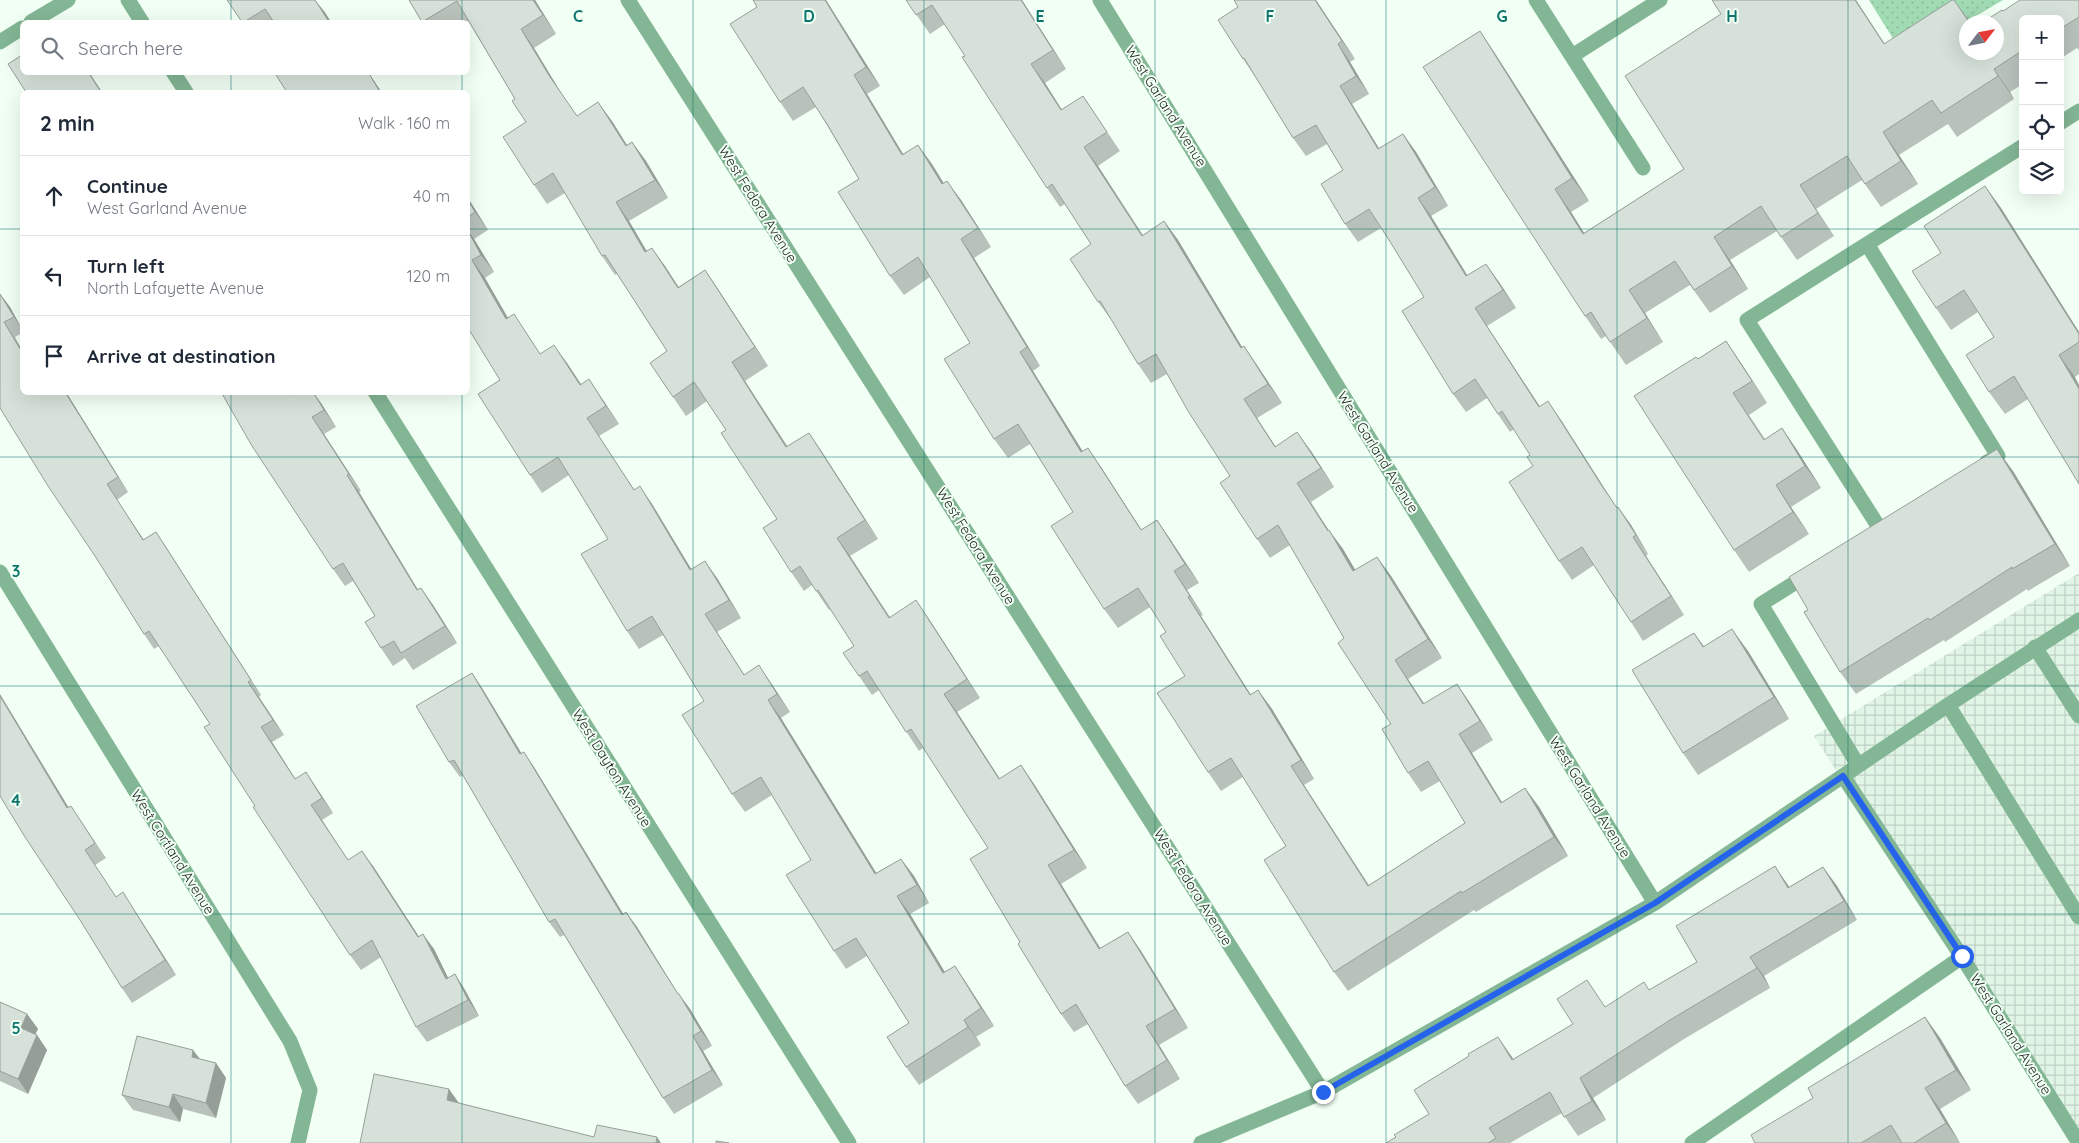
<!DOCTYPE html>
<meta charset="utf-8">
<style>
body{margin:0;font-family:Quicksand,sans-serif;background:#f2f2f3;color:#1f2937}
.controls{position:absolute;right:15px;top:15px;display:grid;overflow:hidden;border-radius:8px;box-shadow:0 5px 20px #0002}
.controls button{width:45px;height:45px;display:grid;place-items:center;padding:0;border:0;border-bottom:1px solid #e0e1e3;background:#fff;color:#1f2937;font:25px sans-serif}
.compass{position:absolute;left:1959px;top:15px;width:45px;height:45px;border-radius:50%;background:#fff;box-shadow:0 5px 20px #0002;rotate:58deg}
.stop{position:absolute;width:15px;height:15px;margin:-11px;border:4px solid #2563eb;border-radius:50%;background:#fff}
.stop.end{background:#2563eb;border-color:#fff;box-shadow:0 1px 5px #0008}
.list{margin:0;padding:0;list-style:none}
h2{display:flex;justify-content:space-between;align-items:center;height:65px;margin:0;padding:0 20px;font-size:21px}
h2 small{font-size:16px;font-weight:400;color:#747a83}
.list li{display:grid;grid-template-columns:32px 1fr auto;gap:15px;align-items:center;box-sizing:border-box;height:80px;padding:0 20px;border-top:1px solid #e0e1e3}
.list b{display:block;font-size:19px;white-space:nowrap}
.list p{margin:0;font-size:16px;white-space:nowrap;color:#747a83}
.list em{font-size:16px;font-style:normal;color:#747a83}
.icon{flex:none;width:28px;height:28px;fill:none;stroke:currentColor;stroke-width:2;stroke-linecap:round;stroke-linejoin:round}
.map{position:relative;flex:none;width:2079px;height:1143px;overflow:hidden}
.search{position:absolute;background:#fff;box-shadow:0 5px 20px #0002;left:20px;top:20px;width:450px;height:55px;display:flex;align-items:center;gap:12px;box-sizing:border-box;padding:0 18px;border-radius:8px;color:#747a83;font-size:19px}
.panel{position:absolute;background:#fff;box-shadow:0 5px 20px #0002;left:20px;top:90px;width:450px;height:305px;border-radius:8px}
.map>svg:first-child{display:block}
</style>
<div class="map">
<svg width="2079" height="1143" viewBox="0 0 2079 1143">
<defs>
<pattern id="industrial-grid" width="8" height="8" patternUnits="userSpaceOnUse" patternTransform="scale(1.25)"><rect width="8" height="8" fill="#e1f5e7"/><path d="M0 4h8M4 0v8" fill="none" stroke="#c0d2c6"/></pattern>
<pattern id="grass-dots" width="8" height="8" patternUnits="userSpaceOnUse" patternTransform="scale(1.25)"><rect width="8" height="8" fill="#a1dbb4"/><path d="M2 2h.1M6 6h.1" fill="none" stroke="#8abc9a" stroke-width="1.8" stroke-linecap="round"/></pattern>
</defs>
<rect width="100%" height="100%" fill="#f2fff5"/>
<path fill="url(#industrial-grid)" d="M2079 573V1136L2072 1141 1814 736Z"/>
<path fill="url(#grass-dots)" d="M1869 0H2003L1905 58Z"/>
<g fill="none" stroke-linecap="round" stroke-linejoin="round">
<path stroke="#83b694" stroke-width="15" d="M128 0 142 22
M628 0 1323 1092
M1100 0 1655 903
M1536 0 1643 168
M31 22 68 0
M0 42 22 28
M1572 56 1660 0
M173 72 186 92
M2060 123 2079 111
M1867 244 1747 320 1880 529
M375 392 849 1143
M1987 462 1998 456 1867 244 2023 146
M0 572 290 1041 310 1090 298 1143
M1809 574 1761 604 1858 765
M2079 620 1948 705 2079 917
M2035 647 2079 716
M1843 776 1962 957 2079 1143
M1201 1143 1323 1092 1655 903 1948 705
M1692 1143 1962 957"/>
</g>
<path fill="#b8c2bb" d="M227 0 324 11 331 22H242Z
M409 0H535L556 34 534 48 563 96 577 116 612 121 627 145 632 142 646 161 668 198 629 221 647 251 665 266 678 287 705 270 718 289 768 366 745 381 767 416 787 447 809 433 822 452 878 539 850 556 890 617 929 619 980 698 957 712 1000 779 1021 765 1034 784 1087 868 1061 884 1101 949 1128 932 1141 951 1188 1028 1159 1045 1180 1079 1138 1104 1125 1086 1088 1024 1074 1032 1061 1014 1020 942 988 848 923 748 919 751 879 690 872 695 859 676 854 646 830 609 829 610 812 585 804 591 791 572 777 519 726 430 707 401 686 416 673 397 667 351 617 274 615 275 602 256 565 193 547 204 534 185 526 122 515 99 468 21 465 22H422Z
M753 0H826L880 86 867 94 903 154 918 145 943 183 961 200 991 247 974 258 1040 366 1033 371 1082 451 1101 467 1141 530 1157 520 1170 539 1199 583 1187 590 1203 615 1201 616 1251 695 1258 690 1272 709 1314 779 1304 785 1369 885 1465 823 1440 781 1421 792 1408 773 1391 724 1344 638 1290 545 1270 558 1257 539 1230 476 1167 374 1151 383 1138 364 1112 321 1098 302 1091 244 1065 204 1060 207 1047 188 945 24 930 34 906 0H1022L1066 69 1045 83 1062 110 1083 96 1120 151 1098 166 1143 235 1164 221 1178 240 1242 347 1244 346 1282 403 1257 418 1276 447 1311 451 1334 487 1311 502 1329 531 1343 549 1355 570 1377 557 1391 576 1442 658 1408 679 1424 704 1457 684 1470 703 1493 740 1472 753 1502 803 1525 788 1539 807 1568 856 1476 912 1474 910 1348 991 1334 972 1286 846 1243 777 1221 791 1208 772 1185 676 1166 632 1150 607 1118 628 1104 609 1073 512 1030 444 1008 458 994 439 970 343 930 277 904 295 890 276 859 179 816 107 793 121 780 102 757 7Z
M1316 0 1355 59 1350 62 1369 94 1352 104 1379 149 1403 134 1416 152 1448 206 1431 216 1468 276 1499 282 1516 308 1487 326 1540 407 1561 420 1615 505 1617 508 1618 507 1631 525 1648 554 1646 556 1684 615 1643 641 1631 622 1594 565 1572 580 1559 561 1530 455 1514 429 1510 432 1487 398 1466 412 1453 394 1424 297 1389 240 1381 228 1358 242 1345 224 1343 170 1327 144 1306 156 1293 138 1256 78 1243 59 1238 7Z
M1712 0H1856L1885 44 1954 0 1970 22H1966V52L2003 11 2079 0V50L2077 48 2060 59V19H2023V84L2010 92 2014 99 1957 137 1948 124 1899 155 1918 184 1881 207 1862 180 1816 209 1834 236 1797 260 1777 231 1730 260 1748 289 1710 313 1690 285 1645 313 1663 342 1626 365 1606 336 1601 339 1585 316 1480 31 1496 55 1589 201 1571 212 1584 233 1684 169 1721 14Z
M1985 186 2001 208 2079 332V374L2075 377 2028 399 2005 414 1989 392 1994 337 1978 312 1951 330 1936 308 1941 253Z
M468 198 488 230 474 239 494 272 485 278 508 318 526 332 540 354 567 363 581 384 601 397 619 424 599 436 634 490 652 504 691 569 717 578 741 618 717 632 744 675 771 683 790 712 781 718 876 873 901 859 914 876 929 903 910 914 945 972 955 966 994 1026 976 1037 981 1045 919 1085 906 1067 909 1023 867 956 846 969 834 951 811 860 772 795 745 812 732 794 704 701 663 635 639 649 627 631 608 539 569 475 542 493 530 475 500 380 468 328Z
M0 294 10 307 22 329V333L15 337 22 350V392H66L128 492 117 500 144 540 156 532 166 547 261 695 259 697 284 735 272 742 295 779 306 772 333 813 322 820 348 860 373 866 419 937 434 949 448 978 455 974 465 990 479 1016 427 1042 416 1027 381 957 361 970 350 955 255 806 210 724 159 646 154 649 144 634 95 556 0 408Z
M1726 341 1741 363 1767 403 1749 415 1765 439 1782 428 1797 450 1821 488 1791 507 1809 534 1749 572 1734 550 1698 359Z
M296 394 321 403 336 427 324 434 361 491 359 492 418 590 421 588 433 605 457 643 413 670 405 658 393 666 381 648 375 616 353 581 345 586 333 569Z
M2013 471 2070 566 2028 591 2027 589 1945 642 1944 640 1856 694 1840 672Z
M1694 633 1704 646 1748 651 1789 719 1698 775 1683 753Z
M472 673 482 688 521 753 534 767 623 914 626 912 637 927 678 994 690 1009 712 1046 703 1051 723 1085 674 1114 663 1098 564 935 560 937 549 922 463 775 460 777 449 762Z
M68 807 81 821 106 858 95 865 116 897 123 892 133 908 176 975 132 1003 122 988 80 920Z
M1823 867 1837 886 1857 920 1764 976 1770 988 1684 1039 1593 1098 1606 1120 1578 1136 1562 1113 1510 1143H1386L1396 1137 1429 1114 1513 1059 1606 1007 1650 990 1697 962 1789 887Z
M0 1002 27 1014 38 1029 35 1034 37 1035 47 1050 28 1094 0 1081Z
M1925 1017 1940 1038 1971 1090 1940 1109 1960 1143H1755L1813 1098Z
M193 1050 200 1059 216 1063 226 1078 216 1118 183 1109 180 1122 133 1110 122 1095Z"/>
<path fill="#969e98" d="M315 0 324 11 331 22H329Z
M533 0H535L556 34 543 15Z
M825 0H826L880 86 866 67Z
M1021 0H1022L1066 69 1053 50Z
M1315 0H1316L1355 59 1342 41Z
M1855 0H1856L1900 68 1884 44Z
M521 29 534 48 563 96 550 77Z
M1480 31 1496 55 1589 201 1572 178Z
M1338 44 1350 62 1369 94 1356 76Z
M1031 64 1045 83 1074 129 1061 110Z
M1994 69 2010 92 2014 99 1998 76Z
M88 72H89L102 92H101Z
M368 72 379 88 381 92H380Z
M854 75 867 94 915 174 902 155Z
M1340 86 1352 104 1391 168 1378 149Z
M598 102 612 121 639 165 626 146Z
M1883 132 1899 155 1918 184 1901 161Z
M1403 134 1416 152 1448 206 1435 187Z
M632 142 646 161 668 198 655 180Z
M918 145 932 164 956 203 942 184Z
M1084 147 1098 166 1155 255 1142 236Z
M947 181 961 200 991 247 978 228Z
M1800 185 1834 236 1818 213Z
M1985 186 2001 208 2079 332V334Z
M1555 189 1571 212 1599 257 1583 234Z
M468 198 488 230 475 212 468 200Z
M1418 198 1431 216 1479 295 1466 276Z
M616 202 629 221 658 271 645 252Z
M1164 221 1178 240 1254 367 1241 348Z
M468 230 474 239 494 272 481 255 468 231Z
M1714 237 1730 260 1748 289 1732 266Z
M961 239 974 258 1040 366 1027 347Z
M652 248 665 266 691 306 678 288Z
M472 260 485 278 519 337 506 319Z
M1486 264 1499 282 1516 308 1503 290Z
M705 270 718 289 768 366 755 347Z
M1629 290 1645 313 1663 342 1647 318Z
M0 294 10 307 22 329 14 317Z
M1475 308 1487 326 1552 425 1539 407Z
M4 322 22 350V352Z
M1726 341 1741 363 1767 403 1752 381Z
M554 345 567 363 593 403 580 385Z
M1244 346 1257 365 1282 403 1268 384Z
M1020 352 1033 371 1095 471 1081 452Z
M2059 355 2075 377 2079 385V389Z
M732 362 745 381 800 466 786 447Z
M589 379 619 424 606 406Z
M65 392H66L128 492 118 477Z
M313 392 321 403 336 427 324 410Z
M1244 399 1257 418 1288 466 1275 447Z
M1548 401 1561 420 1615 505 1602 486Z
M312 417 324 434 361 491 349 474Z
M587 418 599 436 646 508 634 490Z
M1782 428 1797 450 1821 488 1805 466Z
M1297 432 1311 451 1334 487 1321 468Z
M809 433 822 452 878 539 865 520Z
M1088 448 1101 467 1154 549 1141 530Z
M1997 449 2013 471 2070 566 2055 544Z
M347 475 359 492 429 608 417 590Z
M1297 483 1338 544 1329 530 1343 549 1367 590 1353 571Z
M107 484 117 500 154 555 143 540Z
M1776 485 1791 507 1809 534 1793 512Z
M640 486 652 504 702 587 690 570Z
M1618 507 1631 525 1648 554 1636 535Z
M1157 520 1170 539 1199 583 1185 564Z
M156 532 166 547 261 695 251 680Z
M1633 537 1646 556 1684 615 1671 596Z
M837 538 850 556 902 637 889 618Z
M1377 557 1391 576 1442 658 1428 639Z
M705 561 717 578 741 618 729 600Z
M1174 571 1187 590 1203 615 1190 596Z
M421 588 433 605 457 643 445 626Z
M1188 597 1201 616 1263 714 1250 695Z
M916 600 929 619 980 698 967 679Z
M705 614 717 632 756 693 744 675Z
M1732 629 1748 651 1789 719 1774 697Z
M1395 660 1408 679 1437 723 1423 704Z
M759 665 771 683 790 712 777 694Z
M472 673 482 688 531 769 520 754Z
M248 682 259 697 284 735 273 720Z
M1457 684 1470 703 1493 740 1480 721Z
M1258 690 1272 709 1314 779 1301 760Z
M0 694 78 823 67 808 0 696Z
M944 694 957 712 1012 798 999 779Z
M768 700 781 718 888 892 875 874Z
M261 727 272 742 305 794 295 779Z
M1459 734 1472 753 1514 822 1501 803Z
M524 752 534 767 633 930 622 915Z
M1021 765 1034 784 1087 868 1074 850Z
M1291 766 1304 785 1381 905 1368 886Z
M306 772 316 787 333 813 322 798Z
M1525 788 1539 807 1568 856 1554 837Z
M311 805 322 820 358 876 348 860Z
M362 851 373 866 429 952 418 937Z
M901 859 914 876 929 903 917 885Z
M1048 865 1061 884 1112 968 1099 949Z
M1775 866 1788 885 1801 907 1788 888Z
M1823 867 1837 886 1857 920 1844 901Z
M123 892 133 908 176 975 165 960Z
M897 896 910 914 956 991 943 973Z
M626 912 637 927 688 1010 678 994Z
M1128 932 1141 951 1188 1028 1175 1009Z
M423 934 434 949 456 994 446 979Z
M1750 957 1764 976 1770 988 1757 968Z
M955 966 967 984 994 1026 981 1008Z
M455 974 465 990 479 1016 468 1000Z
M679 994 690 1009 712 1046 701 1031Z
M27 1014 38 1029 31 1043 21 1028Z
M1925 1017 1940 1038 1971 1090 1956 1070Z
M964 1020 976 1037 981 1045 968 1027Z
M1146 1026 1159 1045 1180 1079 1167 1060Z
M37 1035 47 1050 28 1094 18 1079Z
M693 1036 703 1051 723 1085 712 1070Z
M1498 1037 1512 1057 1525 1079 1512 1060Z
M193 1050 204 1065 192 1057Z
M216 1063 226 1078 216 1118 206 1103Z
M1580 1078 1593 1098 1606 1120 1592 1101Z
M1925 1088 1940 1109 1960 1143 1946 1123Z
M449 1089 461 1106 447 1100Z
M173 1094 183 1109 180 1122 169 1107Z
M657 1137 661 1143H656Z"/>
<path fill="#d6e2d9" stroke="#969e98" d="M227 0H315L329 22H274L265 9 244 22H242Z
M409 0H533L543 15 521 29 550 77 577 116 598 102 626 146 632 142 655 180 616 202 645 252 652 248 678 288 705 270 755 347 732 362 754 397 786 447 809 433 865 520 837 538 889 618 916 600 967 679 944 694 999 779 1021 765 1074 850 1048 865 1099 949 1128 932 1175 1009 1146 1026 1167 1060 1125 1086 1076 1004 1061 1014 1018 944 1020 942 970 859 988 848 911 729 906 732 867 671 859 676 843 653 854 646 818 590 816 591 800 566 791 572 763 528 777 519 721 433 726 430 694 382 673 397 650 363 667 351 605 255 602 256 553 173 534 185 503 137 526 122 512 101 515 99 457 1 422 22Z
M753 0H825L866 67 854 75 902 155 918 145 942 184 947 181 978 228 961 239 1027 347 1020 352 1081 452 1088 448 1141 530 1157 520 1185 564 1174 571 1190 596 1188 597 1250 695 1258 690 1301 760 1291 766 1368 886 1465 823 1428 761 1408 773 1382 729 1391 724 1338 643 1344 638 1278 525 1257 539 1220 483 1230 476 1188 411 1156 354 1138 364 1100 301 1098 302 1070 259 1091 244 1052 184 1047 188 962 57 965 56 932 5 916 15 906 0H1021L1053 50 1031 64 1061 110 1083 96 1107 132 1084 147 1142 236 1164 221 1241 348 1244 346 1268 384 1244 399 1275 447 1297 432 1321 468 1297 483 1328 531 1329 530 1353 571 1377 557 1428 639 1395 660 1423 704 1457 684 1480 721 1459 734 1501 803 1525 788 1554 837 1462 893 1461 891 1334 972 1264 860 1286 846 1231 758 1208 772 1157 693 1185 676 1160 636 1166 632 1138 588 1104 609 1051 526 1073 512 1018 424 994 439 944 359 970 343 918 257 890 276 838 192 859 179 827 124 803 87 780 102 730 24 757 7Z
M1234 0H1315L1342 41 1338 44 1356 76 1340 86 1378 149 1403 134 1435 187 1418 198 1466 276 1486 264 1503 290 1475 308 1539 407 1548 401 1602 486 1617 508 1618 507 1636 535 1633 537 1671 596 1631 622 1582 547 1559 561 1509 482 1533 466 1527 457 1530 455 1502 411 1498 414 1475 379 1453 394 1402 311 1424 297 1389 240 1369 209 1345 224 1321 184 1343 170 1316 125 1293 138 1244 58 1243 59 1218 20 1238 7Z
M1712 0H1855L1884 44 1952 0H1954L1969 22H1966V52H1996V22H1983L2002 10 2003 11 2020 0H2079V17L2063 27 2061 24 2060 25V19H2023V50L1994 69 1998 76 1941 113 1932 100 1883 132 1901 161 1865 184 1847 156 1800 185 1818 213 1781 237 1761 206 1714 237 1732 266 1694 290 1675 261 1629 290 1647 318 1610 342 1591 312 1585 316 1423 67 1480 31 1572 178 1555 189 1583 234 1684 169 1625 76 1721 14Z
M22 55V72H88L101 92H26L8 64Z
M274 72H360L361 74 363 72H368L380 92H287Z
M1985 186 2079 334V342L2059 355 2079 389V484L2014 376 1989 392 1966 355 1994 337 1964 290 1936 308 1912 271 1941 253 1924 226Z
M468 200 475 212 468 217Z
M468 231 481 255 472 260 506 319 514 314 540 354 554 345 580 385 589 379 606 406 587 418 634 490 640 486 690 570 705 561 729 600 705 614 744 675 759 665 777 694 768 700 875 874 901 859 917 885 897 896 943 973 955 966 981 1008 964 1020 968 1027 906 1067 887 1037 909 1023 856 938 834 951 786 875 811 860 761 777 732 794 682 715 704 701 652 616 627 631 581 554 608 539 558 457 530 475 478 394 500 380 468 328Z
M0 294 14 317 4 322 22 352V392H65L118 477 107 484 143 540 156 532 251 680 248 682 273 720 261 727 295 779 306 772 322 798 311 805 348 860 362 851 418 937 423 934 446 979 455 974 468 1000 416 1027 372 940 350 955 253 807 255 806 204 727 210 724 149 631 144 634 95 556 48 486 0 408Z
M1726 341 1752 381 1733 393 1764 440 1782 428 1805 466 1776 485 1793 512 1734 550 1634 396 1696 357 1698 359Z
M221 392H293L294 395 298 392H313L324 410 312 417 349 474 347 475 417 590 421 588 445 626 401 653 394 641 381 648 365 622 375 616 343 563 333 569 252 446Z
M1997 449 2055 544 2012 569V567L1930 620 1928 618 1840 672 1804 612 1808 610 1789 577Z
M1732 629 1774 697 1683 753 1632 670 1694 633 1703 647Z
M472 673 520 754 524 752 622 915 626 912 678 994H679L701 1031 693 1036 712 1070 663 1098 555 919 549 922 454 760 449 762 416 706Z
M0 696 67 808 71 806 95 843 85 850 116 897 123 892 165 960 122 988 80 920 25 837 0 796Z
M1775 866 1788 888 1823 867 1844 901 1750 957 1757 968 1670 1020 1580 1078 1592 1101 1564 1117 1550 1092 1489 1128 1496 1138 1488 1143H1386L1396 1137 1394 1135 1429 1114 1414 1090 1469 1056 1468 1054 1498 1037 1512 1060 1573 1024 1557 999 1587 980 1605 1007 1644 982 1649 990 1697 962 1676 926Z
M0 1002 27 1014 21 1028 37 1035 18 1079 0 1071Z
M1925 1017 1956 1070 1925 1088 1946 1123 1914 1143H1902L1891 1125 1861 1143H1755L1751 1135 1813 1098 1808 1088Z
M137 1036 193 1050 192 1057 216 1063 206 1103 173 1094 169 1107 122 1095Z
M374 1074 449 1089 447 1100 594 1137 597 1125 657 1137 656 1143H360Z
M716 1141 729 1143H716Z"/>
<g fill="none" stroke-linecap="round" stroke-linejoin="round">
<path stroke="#2563eb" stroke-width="6" d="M1323 1092 1655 903 1843 776 1962 956"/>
</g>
<path fill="none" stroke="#0f766e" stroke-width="1" stroke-opacity="0.55" d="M231 0V22M462 0V22M693 0V1143M924 0V1143M1155 0V1143M1386 0V1143M1617 0V1143M1848 0V1143M231 72V92M462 72V92M0 229H22M468 229H2079M231 392V1143M462 392V1143M0 457H2079M0 686H2079M0 914H2079"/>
<g text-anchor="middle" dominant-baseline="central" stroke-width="4" stroke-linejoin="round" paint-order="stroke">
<g font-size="14" fill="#1c211e" stroke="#f2fff5">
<text transform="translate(1166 106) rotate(58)">West Garland Avenue</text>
<text transform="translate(758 204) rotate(58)">West Fedora Avenue</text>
<text transform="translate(1378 452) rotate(58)">West Garland Avenue</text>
<text transform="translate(976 546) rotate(58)">West Fedora Avenue</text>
<text transform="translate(612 768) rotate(58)">West Dayton Avenue</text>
<text transform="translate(1590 797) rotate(58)">West Garland Avenue</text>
<text transform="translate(173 852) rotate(58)">West Cortland Avenue</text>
<text transform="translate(1193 887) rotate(58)">West Fedora Avenue</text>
<text transform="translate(2011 1034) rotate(58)">West Garland Avenue</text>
</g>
</g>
<g font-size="16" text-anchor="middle" font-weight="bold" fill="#0f766e" stroke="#f2fff5" stroke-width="4" stroke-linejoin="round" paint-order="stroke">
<text x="578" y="22">C</text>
<text x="809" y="22">D</text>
<text x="1040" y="22">E</text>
<text x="1270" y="22">F</text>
<text x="1502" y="22">G</text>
<text x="1732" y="22">H</text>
<text x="16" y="577">3</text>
<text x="16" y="806">4</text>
<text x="16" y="1034">5</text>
</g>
</svg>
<div class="controls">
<button>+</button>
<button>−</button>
<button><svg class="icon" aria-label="locate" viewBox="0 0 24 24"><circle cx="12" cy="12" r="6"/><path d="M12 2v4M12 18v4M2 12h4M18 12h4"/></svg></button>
<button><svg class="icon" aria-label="layers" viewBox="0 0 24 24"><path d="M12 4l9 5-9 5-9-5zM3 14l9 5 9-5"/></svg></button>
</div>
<svg class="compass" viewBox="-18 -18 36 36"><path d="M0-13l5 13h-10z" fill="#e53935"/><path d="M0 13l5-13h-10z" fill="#747a83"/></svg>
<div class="stop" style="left:1962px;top:956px"></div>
<div class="stop end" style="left:1323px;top:1092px"></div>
<div class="search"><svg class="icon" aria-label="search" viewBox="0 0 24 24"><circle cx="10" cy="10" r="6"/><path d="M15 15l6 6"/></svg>Search here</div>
<section class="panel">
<h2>2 min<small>Walk · 160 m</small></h2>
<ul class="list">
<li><svg class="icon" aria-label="ahead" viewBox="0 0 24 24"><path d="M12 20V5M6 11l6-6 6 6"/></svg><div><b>Continue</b><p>West Garland Avenue</p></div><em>40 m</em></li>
<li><svg class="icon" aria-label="left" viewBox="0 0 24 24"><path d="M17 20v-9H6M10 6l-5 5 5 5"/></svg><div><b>Turn left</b><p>North Lafayette Avenue</p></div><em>120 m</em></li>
<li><svg class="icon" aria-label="arrive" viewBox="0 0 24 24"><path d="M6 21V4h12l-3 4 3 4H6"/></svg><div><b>Arrive at destination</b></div></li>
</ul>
</section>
</div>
